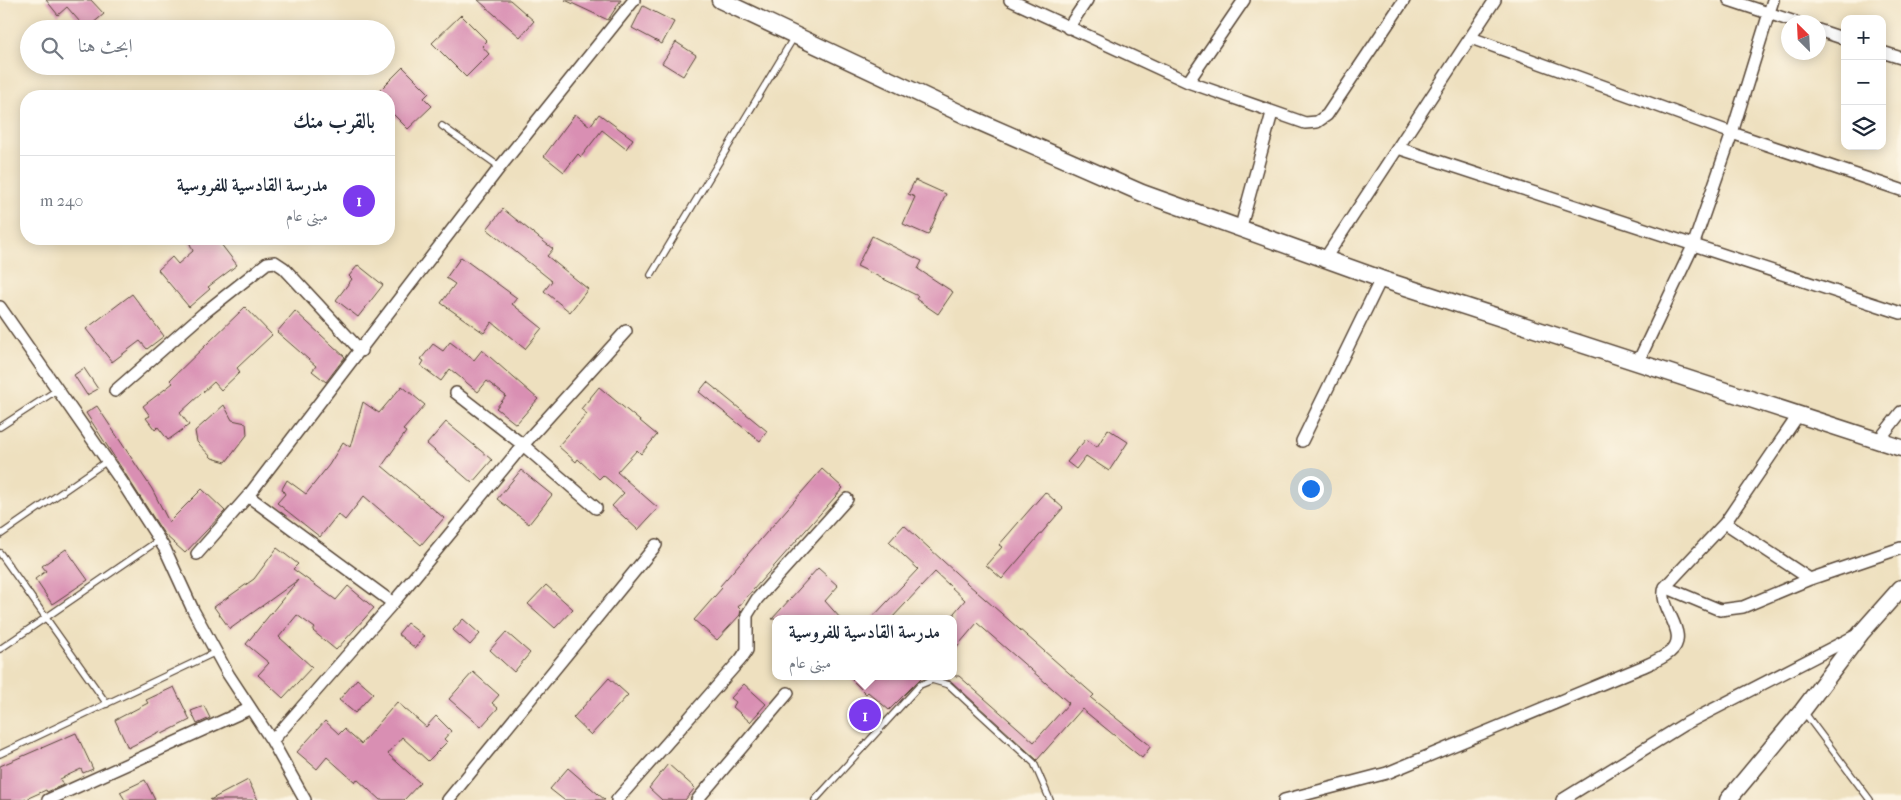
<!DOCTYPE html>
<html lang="ar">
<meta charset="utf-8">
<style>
body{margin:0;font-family:"IM FELL French Canon",Amiri,serif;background:#f2f2f3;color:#1f2937;direction:rtl}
.controls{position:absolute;right:15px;top:15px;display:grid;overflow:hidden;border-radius:10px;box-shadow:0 2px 12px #0003}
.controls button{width:45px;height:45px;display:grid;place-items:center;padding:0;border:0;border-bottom:1px solid #e0e1e3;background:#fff;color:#1f2937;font:25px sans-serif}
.compass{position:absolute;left:1781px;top:15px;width:45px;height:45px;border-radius:50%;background:#fff;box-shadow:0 2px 12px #0003;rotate:336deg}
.you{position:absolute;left:1310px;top:488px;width:18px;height:18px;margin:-12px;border:4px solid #fff;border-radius:50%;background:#1a73e8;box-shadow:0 0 0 8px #1a73e833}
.badge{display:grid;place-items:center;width:32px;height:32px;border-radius:50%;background:#7c3aed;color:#fff;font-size:16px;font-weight:700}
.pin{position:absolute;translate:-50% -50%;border:2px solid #fff;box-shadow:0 1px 5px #0006}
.popup{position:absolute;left:772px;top:615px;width:185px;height:65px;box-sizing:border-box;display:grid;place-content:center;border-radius:10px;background:#fff;filter:drop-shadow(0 1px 4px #0005);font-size:16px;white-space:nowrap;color:#747a83}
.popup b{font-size:19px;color:#1f2937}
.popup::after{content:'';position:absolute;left:50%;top:100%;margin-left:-10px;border:10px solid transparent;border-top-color:#fff}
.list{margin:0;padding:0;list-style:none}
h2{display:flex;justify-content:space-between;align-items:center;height:65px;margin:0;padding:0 20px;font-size:21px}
h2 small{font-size:16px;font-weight:400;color:#747a83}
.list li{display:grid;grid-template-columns:32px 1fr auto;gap:15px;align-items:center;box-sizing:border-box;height:90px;padding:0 20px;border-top:1px solid #e0e1e3}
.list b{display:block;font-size:19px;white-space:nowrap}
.list p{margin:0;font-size:16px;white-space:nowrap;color:#747a83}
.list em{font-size:16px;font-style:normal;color:#747a83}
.icon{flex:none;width:28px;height:28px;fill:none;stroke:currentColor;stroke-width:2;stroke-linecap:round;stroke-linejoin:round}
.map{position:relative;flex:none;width:1901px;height:800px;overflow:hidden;direction:ltr}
.search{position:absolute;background:#fff;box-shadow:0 2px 12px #0003;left:20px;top:20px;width:375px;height:55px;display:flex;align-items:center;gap:12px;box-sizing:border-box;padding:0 18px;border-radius:28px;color:#747a83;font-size:19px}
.panel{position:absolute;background:#fff;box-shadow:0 2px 12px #0003;left:20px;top:90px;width:375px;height:155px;border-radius:20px;direction:rtl}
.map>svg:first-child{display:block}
</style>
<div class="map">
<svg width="1901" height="800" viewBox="0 0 1901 800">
<rect width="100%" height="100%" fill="#fcf5e5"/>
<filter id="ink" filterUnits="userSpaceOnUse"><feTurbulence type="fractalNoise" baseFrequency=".02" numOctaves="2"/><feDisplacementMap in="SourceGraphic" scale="10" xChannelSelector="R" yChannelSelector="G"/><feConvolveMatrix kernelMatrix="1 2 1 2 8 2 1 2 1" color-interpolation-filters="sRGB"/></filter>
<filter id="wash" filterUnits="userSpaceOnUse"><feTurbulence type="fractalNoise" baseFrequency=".0096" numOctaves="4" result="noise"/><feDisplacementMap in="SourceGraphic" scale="20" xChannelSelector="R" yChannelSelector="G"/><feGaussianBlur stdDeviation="1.12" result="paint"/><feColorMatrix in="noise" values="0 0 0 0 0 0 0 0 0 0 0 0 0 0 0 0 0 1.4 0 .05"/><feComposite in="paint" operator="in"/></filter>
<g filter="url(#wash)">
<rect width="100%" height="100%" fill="#eee0bf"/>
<g id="blocks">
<path fill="#d98fb3" d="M46 0H91L104 14 86 29 67 7 58 15Z
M478 0H510L534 21 520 37Z
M565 0H621L608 20Z
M643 6 674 22 662 44 632 28Z
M461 15 487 41 482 46 489 54 466 77 432 43Z
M676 42 696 55 683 76 662 63Z
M403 67 429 93 424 98 432 106 408 129 389 110V96H374Z
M575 114 590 126 599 114 633 139 626 149 602 130 581 157 578 154 564 172 544 156Z
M915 180 946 194 928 235 903 224 915 197 908 194Z
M503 209 553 249 547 256 588 289 570 312 544 291 552 281 487 229Z
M872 236 922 261 918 269 953 292 938 314 916 299 918 296 857 266Z
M188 239H217L237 265 208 287 210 289 189 307 158 270 172 257 178 264 193 251Z
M461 257 517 298 512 304 542 328 525 349 492 322 484 333 441 303 455 284 446 278Z
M358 265 383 285 358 317 336 300 352 279 349 276Z
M132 294 164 336 147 349 140 341 112 362 86 329Z
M245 307 272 335 237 368 240 372 221 390 214 382 180 413 189 425 168 440 158 427 155 430 146 418 150 416 143 406 173 383 170 380Z
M295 311 345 357 326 382 312 371 316 366 277 332Z
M450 342 474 360 482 350 538 399 516 424 496 408 506 396 487 381 478 392 450 369 441 381 421 366 424 361 421 359 433 344 443 351Z
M84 368 98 389 87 395 74 375Z
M707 382 767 431 760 441 699 392Z
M402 386 425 405 403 430 406 432 382 466 444 518 421 545 364 496 345 520 338 514 320 537 277 503 285 494 282 489 287 480 306 494 329 465 343 442 350 447 363 402 379 413Z
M599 387 657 435 641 454 637 450 617 472 658 508 638 530 612 506 624 493 603 475 599 479 578 459 576 462 558 446 587 414 581 409Z
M224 405 232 420 246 423 247 435 226 462 212 458 197 442 195 431Z
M97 406 152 489 169 522 202 489 225 511 185 553 164 534 86 413Z
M446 422 492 460 472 483 427 444Z
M1108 429 1128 442 1109 471 1086 456 1076 469 1067 462 1086 439 1097 447Z
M822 469 843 488 738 607 741 610 740 615 717 640 694 620 722 588 720 586Z
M521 470 552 495 529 524 497 499Z
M1045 492 1063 508 1002 579 986 565 1002 547 999 545Z
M904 525 968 584 1094 695 1091 698 1151 746 1142 758 1082 709 1037 760 952 682 940 676H959L1034 742 1069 703 977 623 954 650V613L965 600 935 572 891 619H871L918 569 889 542Z
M277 548 298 564 293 569 336 600 348 586 374 608 336 650 313 631 315 628 297 615 279 637 312 667 283 698 258 675 269 663 246 644 298 580 230 629 214 607 254 579Z
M66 549 88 580 52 604 35 579 46 571 42 566Z
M818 568 838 586 825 601 841 619H772Z
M546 585 573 609 555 628 528 604Z
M463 619 480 634 470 645 453 630Z
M407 623 424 636 415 648 398 634Z
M506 632 530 653 514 672 490 650Z
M473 672 499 695 492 703 498 708 481 727 449 699Z
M848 676H923L889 710 868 692 866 694Z
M609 678 628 695 591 735 573 718Z
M357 679 373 693 355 713 339 700Z
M744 684 766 704 750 722 733 707 736 702 731 698Z
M174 687 190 720 162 734 161 731 128 748 115 720 148 703 146 700Z
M397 702 426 727 436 716 451 731 444 739 447 742 428 761 402 737 388 754 420 783 404 800H380L357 779 355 782 327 757 317 769 297 752 325 721 339 734 344 729 361 744Z
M204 706 210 718 197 724 191 711Z
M76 733 93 769 83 773 81 769 60 779 63 785 47 792 46 790 24 800H0V766Z
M668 764 695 788 685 800H662L649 788Z
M568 768 605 800H564L550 789Z
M145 780 155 800H125L120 792Z
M248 780 258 800H210Z"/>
</g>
</g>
<g filter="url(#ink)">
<use href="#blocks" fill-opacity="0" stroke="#564536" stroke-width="1"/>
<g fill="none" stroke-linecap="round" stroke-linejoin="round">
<g stroke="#564536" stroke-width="8">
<path id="lane" d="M442 126 500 167
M651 275 794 37
M0 427 57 390
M0 535 107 461
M0 553 107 704
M0 649 159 540
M1804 712 1870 800
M0 754 216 652
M815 800 920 685 932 680 949 685 1034 763 1050 800"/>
</g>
<g stroke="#564536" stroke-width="14">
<path id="street" d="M1010 0 1188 82 1305 123 1317 122 1327 115 1404 0
M1729 0 1795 22
M1068 28 1087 0
M1818 30 1845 39
M1471 38 1732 133 1901 190
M1882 52 1901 58
M1188 82 1244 0
M1398 148 1901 313
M1240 230 1272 113
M1324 260 1495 0
M0 307 122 482 165 549 193 610 228 674 272 741 305 800
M1638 362 1693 246 1732 133 1773 0
M115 391 204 313 267 263 275 262 284 268 361 351
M456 393 523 445 596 508
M1879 440 1901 412
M1302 441 1381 279
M248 496 393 603
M1725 523 1810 579
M197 554 248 496 500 167 634 0
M1665 587 1720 610 1743 607 1810 579 1901 548
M272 741 393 603 523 445 626 331
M48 800 249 709
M448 800 656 545
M617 800 741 659 747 650V615L757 599 847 499
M697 800 788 693
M1284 800 1387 773 1642 667C1651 663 1662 659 1670 652 1692 634 1657 608 1665 587L1725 523 1799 414
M1562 800 1683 725 1857 635"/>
</g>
<g stroke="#564536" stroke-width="19">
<path id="secondary" d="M720 0 973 119 1142 193 1381 279 1901 448
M1728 800 1803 710 1861 633 1901 588"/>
</g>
<use href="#lane" stroke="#fff" stroke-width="5.5"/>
<use href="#street" stroke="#fff" stroke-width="11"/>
<use href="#secondary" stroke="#fff" stroke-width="16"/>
</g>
</g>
</svg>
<div class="controls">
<button>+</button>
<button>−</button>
<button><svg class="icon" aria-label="layers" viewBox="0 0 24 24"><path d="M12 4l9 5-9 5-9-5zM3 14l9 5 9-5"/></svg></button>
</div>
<svg class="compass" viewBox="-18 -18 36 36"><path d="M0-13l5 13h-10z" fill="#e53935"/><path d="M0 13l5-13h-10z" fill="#747a83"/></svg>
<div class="you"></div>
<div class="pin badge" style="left:865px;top:715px">1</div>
<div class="popup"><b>مدرسة القادسية للفروسية</b>مبنى عام</div>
<div class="search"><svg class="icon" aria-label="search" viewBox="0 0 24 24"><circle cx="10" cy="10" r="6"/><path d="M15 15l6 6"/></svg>ابحث هنا</div>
<section class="panel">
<h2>بالقرب منك<small></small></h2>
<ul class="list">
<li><span class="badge">1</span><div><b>مدرسة القادسية للفروسية</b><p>مبنى عام</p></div><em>240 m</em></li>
</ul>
</section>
</div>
